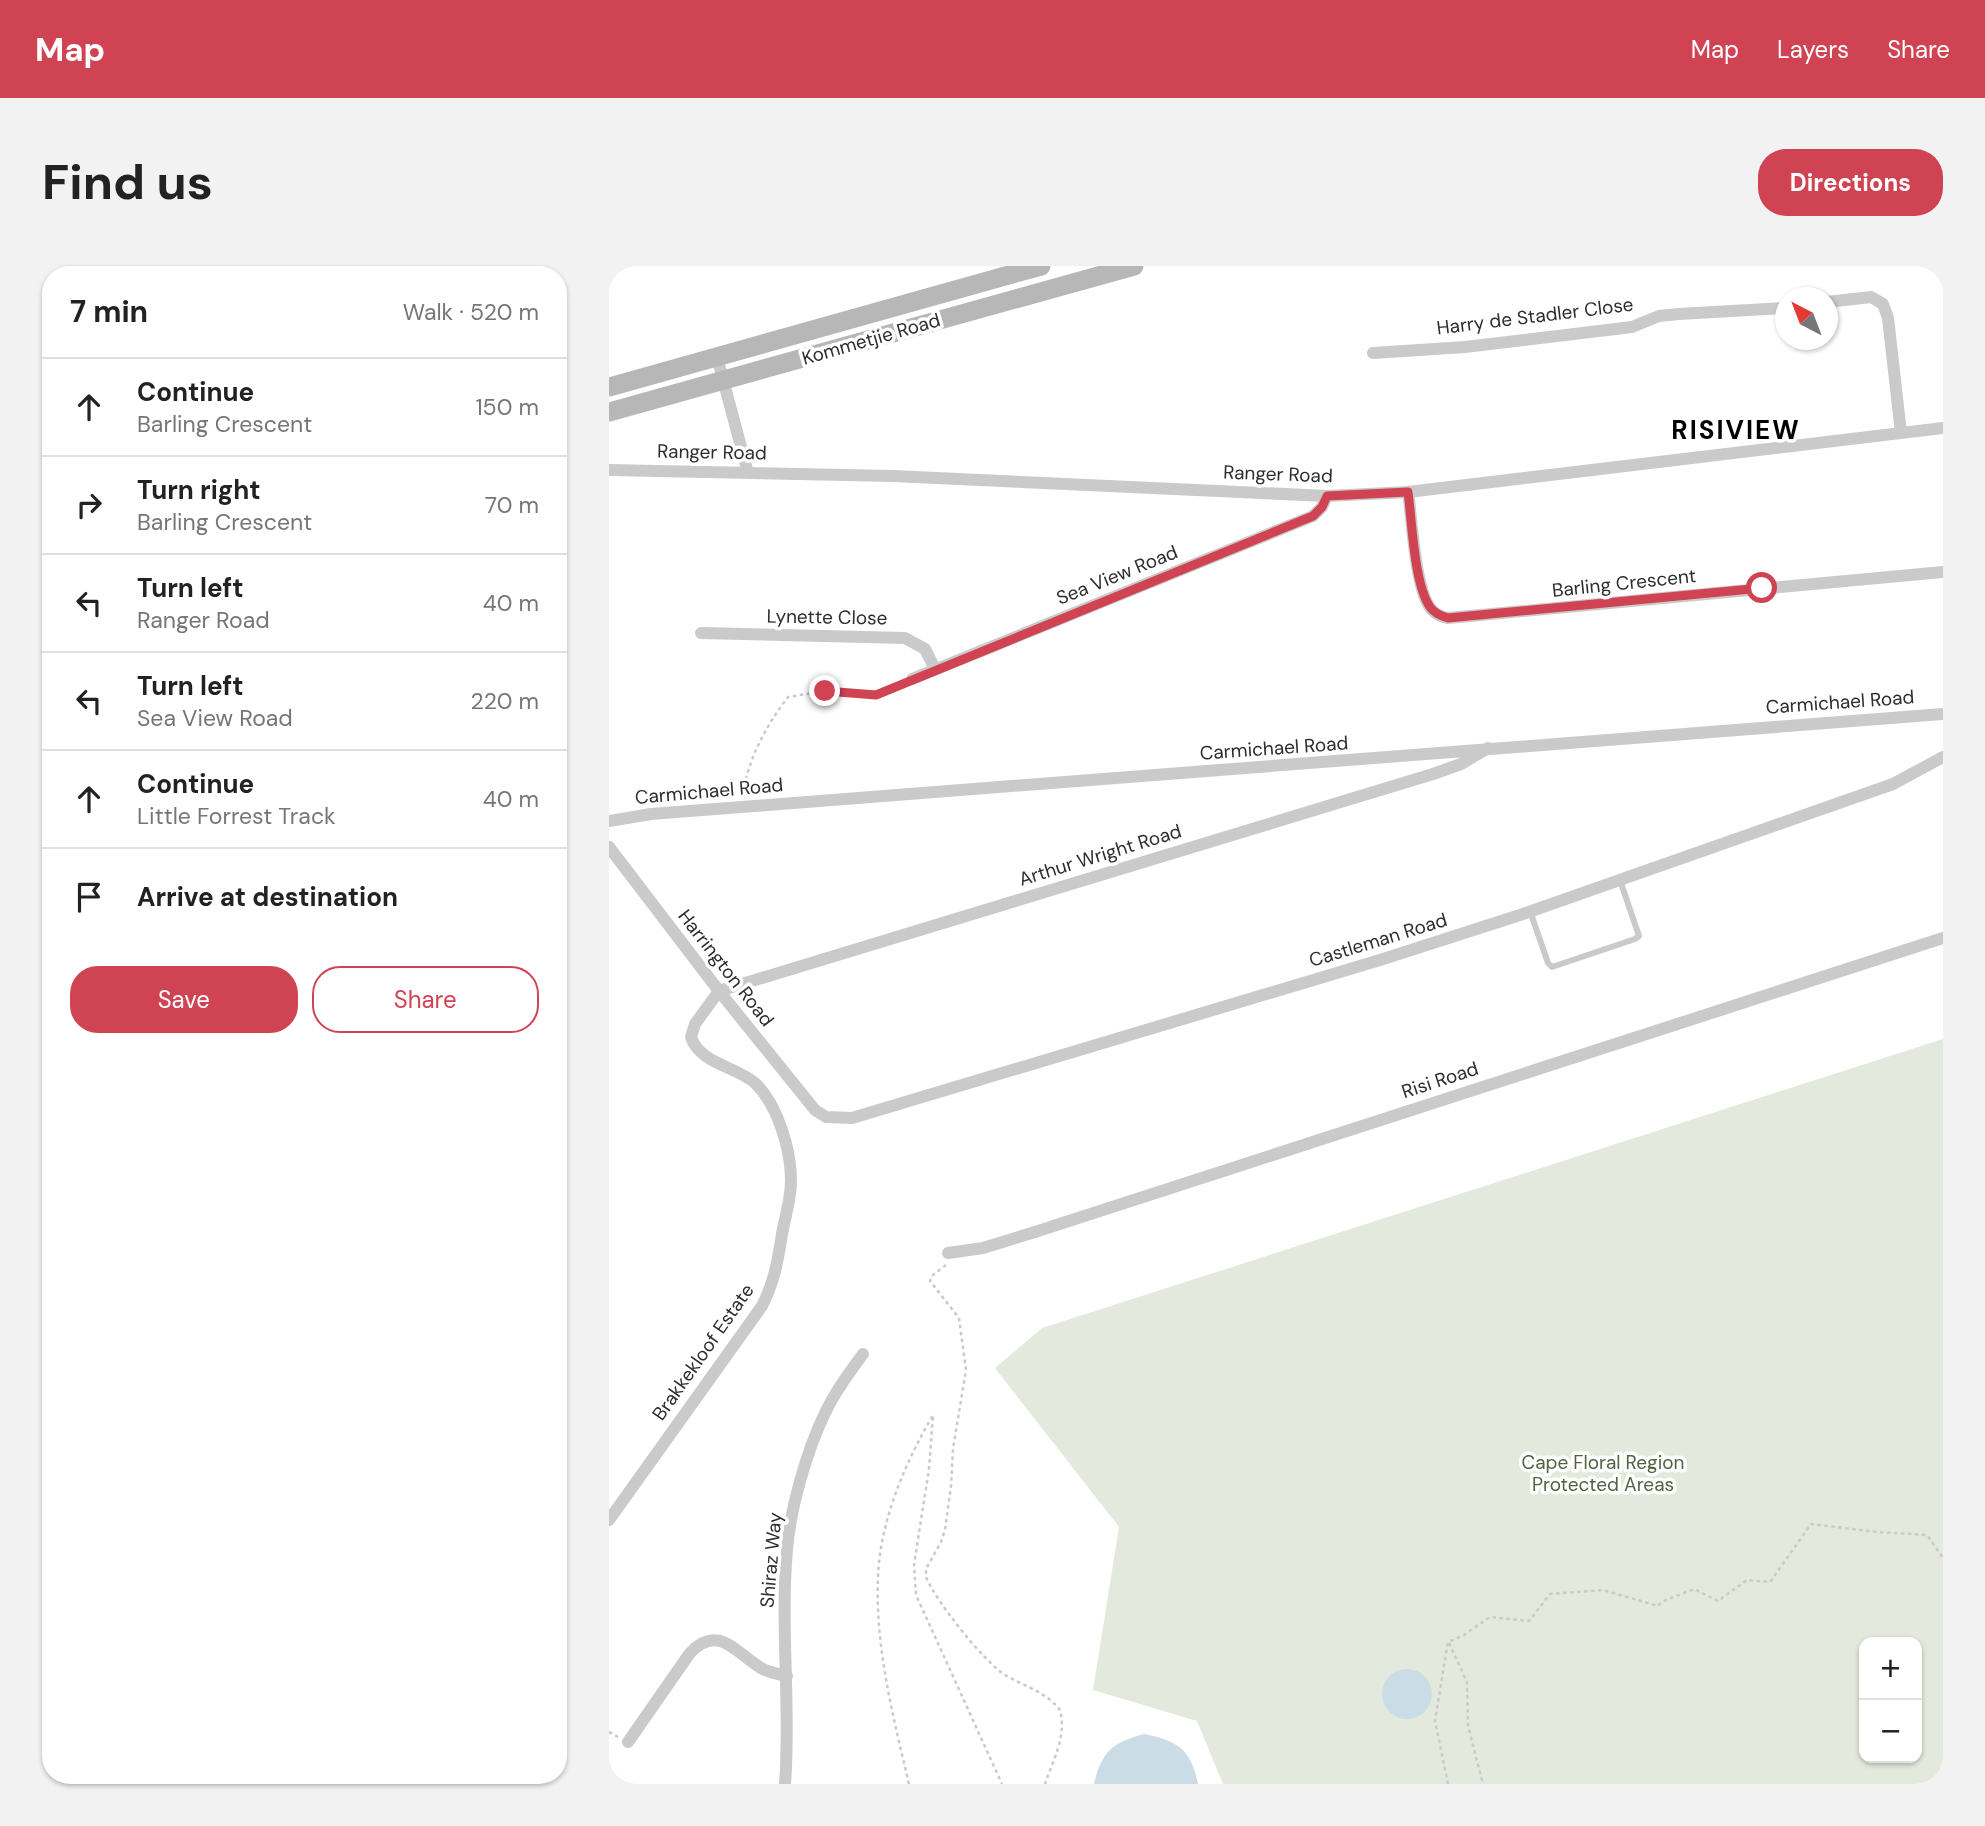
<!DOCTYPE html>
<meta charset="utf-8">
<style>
body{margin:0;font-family:"DM Sans",sans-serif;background:#f2f2f2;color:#222}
.controls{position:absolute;right:21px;bottom:21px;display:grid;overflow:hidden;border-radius:14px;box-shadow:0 2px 5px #0004}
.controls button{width:63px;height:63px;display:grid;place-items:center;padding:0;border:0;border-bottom:2px solid #e0e0e0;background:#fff;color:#222;font:35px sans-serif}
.compass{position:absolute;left:1166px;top:21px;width:63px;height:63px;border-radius:50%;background:#fff;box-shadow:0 2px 5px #0004;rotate:318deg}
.stop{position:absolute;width:21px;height:21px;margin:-16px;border:5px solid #d04353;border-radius:50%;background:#fff}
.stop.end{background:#d04353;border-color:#fff;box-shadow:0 2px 7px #0008}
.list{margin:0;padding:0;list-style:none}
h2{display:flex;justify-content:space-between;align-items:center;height:91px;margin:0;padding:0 28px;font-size:30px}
h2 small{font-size:23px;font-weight:400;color:#767676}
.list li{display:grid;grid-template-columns:46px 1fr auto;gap:21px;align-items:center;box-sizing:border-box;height:98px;padding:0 28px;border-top:2px solid #e0e0e0}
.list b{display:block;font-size:26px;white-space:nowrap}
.list p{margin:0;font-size:23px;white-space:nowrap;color:#767676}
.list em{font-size:23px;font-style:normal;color:#767676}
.actions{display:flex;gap:14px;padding:21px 28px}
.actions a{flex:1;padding:16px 0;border:2px solid #d04353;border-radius:28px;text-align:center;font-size:24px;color:#d04353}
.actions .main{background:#d04353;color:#fff}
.icon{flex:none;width:38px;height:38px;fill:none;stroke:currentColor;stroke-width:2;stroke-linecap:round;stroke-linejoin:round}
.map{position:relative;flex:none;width:1334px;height:1518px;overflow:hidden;border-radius:28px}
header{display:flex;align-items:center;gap:42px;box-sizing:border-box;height:98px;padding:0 35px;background:#d04353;color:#fff}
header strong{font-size:33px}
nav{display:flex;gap:38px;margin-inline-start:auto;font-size:24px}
.intro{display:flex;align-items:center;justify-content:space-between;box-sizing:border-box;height:168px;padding:0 42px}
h1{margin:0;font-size:49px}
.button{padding:18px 32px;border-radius:28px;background:#d04353;color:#fff;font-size:24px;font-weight:700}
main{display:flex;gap:42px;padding:0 42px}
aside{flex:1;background:#fff;border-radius:28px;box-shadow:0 2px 5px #0004}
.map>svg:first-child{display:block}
</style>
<header>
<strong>Map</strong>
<nav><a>Map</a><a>Layers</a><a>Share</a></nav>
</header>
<div class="intro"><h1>Find us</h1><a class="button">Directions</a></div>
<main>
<aside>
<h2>7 min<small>Walk · 520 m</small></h2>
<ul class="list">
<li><svg class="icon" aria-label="ahead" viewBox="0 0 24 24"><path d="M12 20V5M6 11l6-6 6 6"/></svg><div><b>Continue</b><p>Barling Crescent</p></div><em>150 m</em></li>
<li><svg class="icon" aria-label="right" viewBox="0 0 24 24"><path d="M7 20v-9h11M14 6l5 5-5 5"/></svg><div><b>Turn right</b><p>Barling Crescent</p></div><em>70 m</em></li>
<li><svg class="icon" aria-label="left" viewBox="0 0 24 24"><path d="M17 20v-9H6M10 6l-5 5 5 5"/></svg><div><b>Turn left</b><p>Ranger Road</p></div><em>40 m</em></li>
<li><svg class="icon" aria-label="left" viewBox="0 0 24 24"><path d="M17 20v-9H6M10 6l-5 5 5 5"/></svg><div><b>Turn left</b><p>Sea View Road</p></div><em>220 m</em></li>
<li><svg class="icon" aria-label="ahead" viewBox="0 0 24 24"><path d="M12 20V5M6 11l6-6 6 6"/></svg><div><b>Continue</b><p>Little Forrest Track</p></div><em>40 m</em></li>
<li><svg class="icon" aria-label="arrive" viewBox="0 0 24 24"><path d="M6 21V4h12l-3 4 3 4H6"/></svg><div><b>Arrive at destination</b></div></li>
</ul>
<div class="actions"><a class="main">Save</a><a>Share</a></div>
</aside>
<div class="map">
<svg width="1334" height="1518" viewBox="0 0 1334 1518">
<rect width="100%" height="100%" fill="#fff"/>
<path fill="#e3e9dc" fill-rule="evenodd" d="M1334 773V1518H614L588 1455 484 1424 510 1261 386 1102 433 1062ZM1255 1376H1308V1492H1255Z"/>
<path fill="#cadde7" d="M773 1428a25 25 0 1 1 50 0a25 25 0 1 1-50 0Z
M535 1468C569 1475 582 1483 589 1518H485C493 1485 503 1477 535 1468Z"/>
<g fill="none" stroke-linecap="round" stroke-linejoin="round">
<path stroke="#cacaca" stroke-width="2.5" stroke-dasharray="3.5 3.5" stroke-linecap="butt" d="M134 527C140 491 157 460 179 431L216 425 267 429 293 417
M337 999 324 1009 321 1015 350 1052 357 1104 344 1183 342 1220 336 1264 332 1276 317 1303V1311C326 1334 375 1396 396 1409 415 1420 437 1426 451 1444 458 1470 444 1494 436 1518
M840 1377 858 1416 859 1460 874 1518
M0 1466 9 1471
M300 1518C284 1450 266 1381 269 1311 271 1255 296 1197 324 1149L320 1203 305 1299 307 1329 393 1518
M839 1518 826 1455 839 1376 855 1369 881 1351 920 1355 941 1328 994 1324 1049 1340 1052 1336 1085 1323 1109 1335 1138 1314 1161 1316 1202 1258 1268 1266 1318 1269 1334 1292"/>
<path stroke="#cacaca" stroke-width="6" d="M921 645 939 697 943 701 1026 673 1030 670 1011 614"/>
<path stroke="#cacaca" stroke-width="12" d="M1218 36 1262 31 1274 38 1279 52 1292 167
M764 87 856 81 1023 61 1050 50 1070 48 1176 42
M108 91 139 207
M0 204 284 210 718 230 799 226 1334 162
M799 226C803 252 806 329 824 345 828 349 834 351 839 352L1334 306
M92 367 296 372 316 383 326 403
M303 413 704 250 713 241 718 230
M0 555 42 548 1334 448
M0 581 110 725 206 844 217 851 243 852 771 694 911 649 1284 518 1334 491
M339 987 374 982 429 965 1334 672
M0 1254 153 1040C165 1017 169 994 173 968 176 951 182 933 182 915 182 884 169 839 146 817 128 801 90 797 82 771L86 758 110 725 824 508 852 498 879 482
M19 1476 81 1387C109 1357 127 1387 152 1402 160 1407 169 1408 178 1410
M176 1518C182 1440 171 1362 178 1284 181 1243 198 1184 216 1147 226 1126 240 1107 254 1088"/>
<path stroke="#b7b7b7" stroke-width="19" d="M0 121 432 0
M0 146 525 0"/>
</g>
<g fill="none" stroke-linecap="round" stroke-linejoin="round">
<path stroke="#d04353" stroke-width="9" d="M216 425 267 429 704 250 713 241 718 230 799 226C803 255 805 318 821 341 825 347 832 350 839 352L1153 322"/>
</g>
<g text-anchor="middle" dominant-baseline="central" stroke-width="7" stroke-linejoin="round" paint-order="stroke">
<g font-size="19" fill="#2d2d2d" stroke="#fff">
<text transform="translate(926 50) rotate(-7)">Harry de Stadler Close</text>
<text transform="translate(262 73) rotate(-16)">Kommetjie Road</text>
<text transform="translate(103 186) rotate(1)">Ranger Road</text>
<text transform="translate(669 208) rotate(2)">Ranger Road</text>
<text transform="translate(508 309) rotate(-22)">Sea View Road</text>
<text transform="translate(1015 317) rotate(-6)">Barling Crescent</text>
<text transform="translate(218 351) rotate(1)">Lynette Close</text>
<text transform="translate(1231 436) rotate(-4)">Carmichael Road</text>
<text transform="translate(665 482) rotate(-4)">Carmichael Road</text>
<text transform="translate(100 525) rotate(-5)">Carmichael Road</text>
<text transform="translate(491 589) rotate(-17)">Arthur Wright Road</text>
<text transform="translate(769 674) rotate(-17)">Castleman Road</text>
<text transform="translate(117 702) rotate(52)">Harrington Road</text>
<text transform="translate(831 814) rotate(-18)">Risi Road</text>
<text transform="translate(94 1086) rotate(-55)">Brakkekloof Estate</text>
<text transform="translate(162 1294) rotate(-85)">Shiraz Way</text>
</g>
<g font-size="19" fill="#526340" stroke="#fff">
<text x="994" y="1196">Cape Floral Region<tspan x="994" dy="22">Protected Areas</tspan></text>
</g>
<g font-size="26" font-weight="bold" letter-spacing="2" fill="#000" stroke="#fff">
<text x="1127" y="164">RISIVIEW</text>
</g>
</g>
</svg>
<div class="controls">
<button>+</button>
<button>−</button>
</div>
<svg class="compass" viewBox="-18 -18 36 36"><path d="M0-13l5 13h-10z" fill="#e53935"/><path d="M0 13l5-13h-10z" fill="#767676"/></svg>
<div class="stop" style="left:1153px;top:322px"></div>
<div class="stop end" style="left:216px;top:425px"></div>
</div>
</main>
